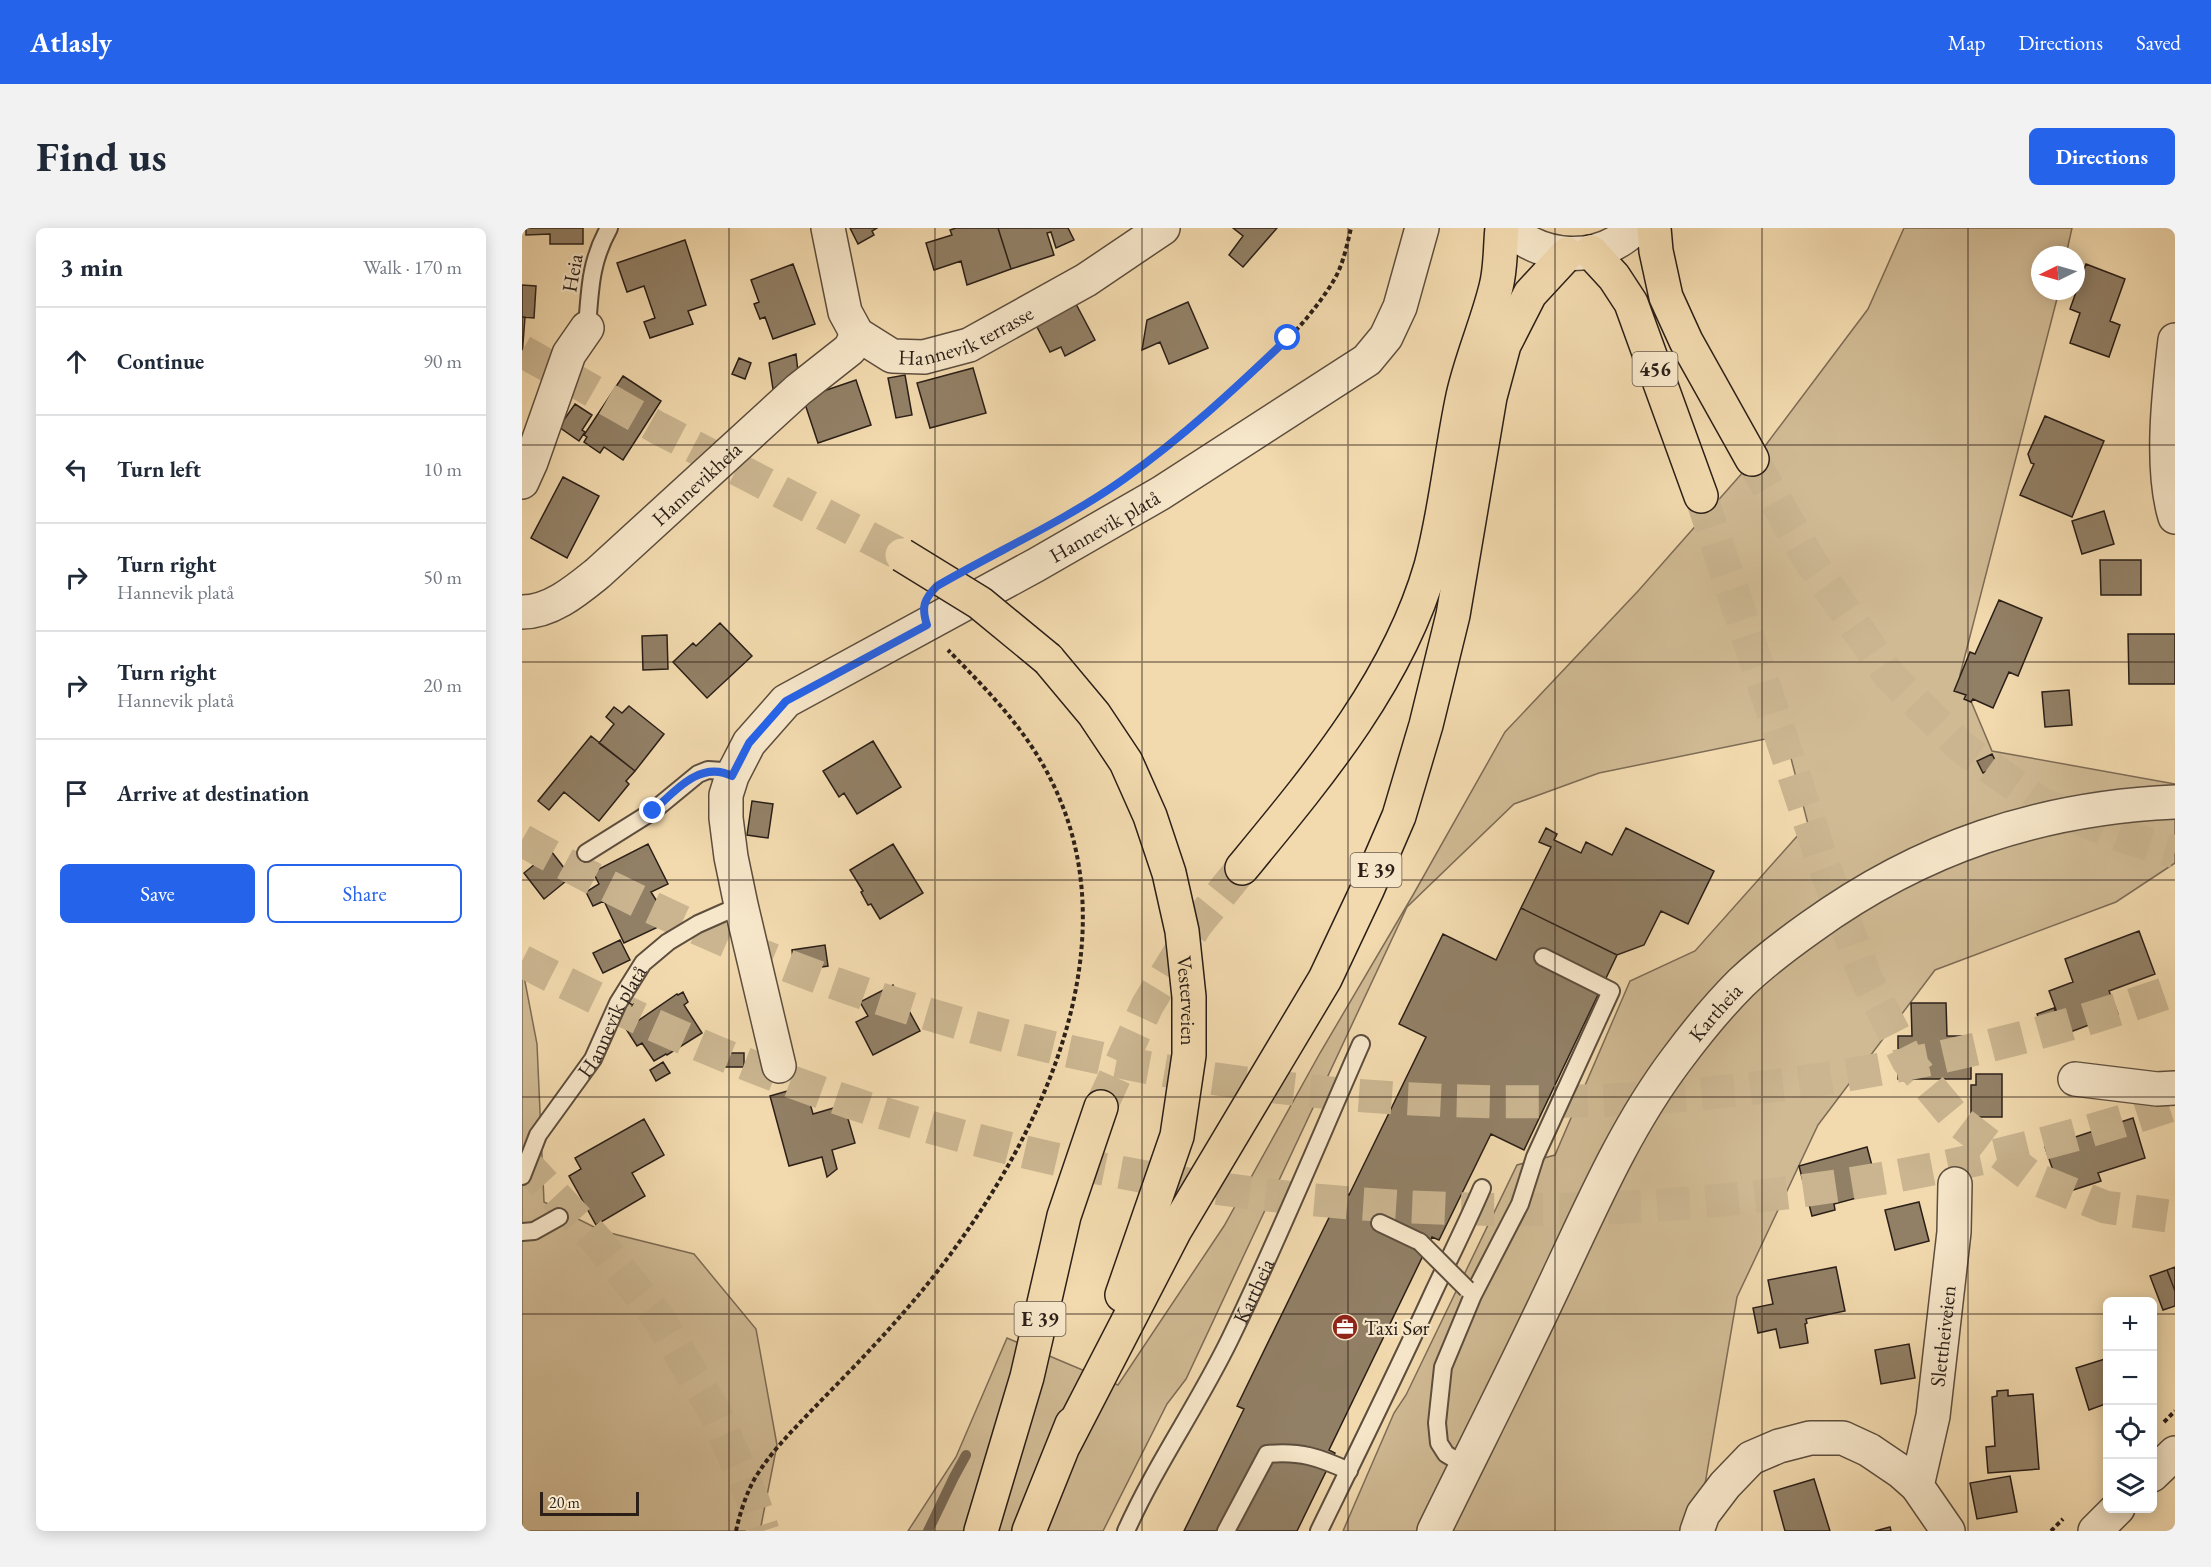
<!DOCTYPE html>
<meta charset="utf-8">
<style>
body{margin:0;font-family:"EB Garamond",serif;background:#f2f2f3;color:#1f2937}
.controls{position:absolute;right:18px;bottom:18px;display:grid;overflow:hidden;border-radius:9px;box-shadow:0 3px 15px #0003}
.controls button{width:54px;height:54px;display:grid;place-items:center;padding:0;border:0;border-bottom:2px solid #e0e1e3;background:#fff;color:#1f2937;font:30px sans-serif}
.compass{position:absolute;left:1509px;top:18px;width:54px;height:54px;border-radius:50%;background:#fff;box-shadow:0 3px 15px #0003;rotate:265deg}
.scale{position:absolute;left:18px;bottom:15px;width:99px;box-sizing:border-box;padding-left:6px;border:3px solid #2b1f18;border-top:0;font-size:16px;line-height:21px;white-space:nowrap;color:#2b1f18;-webkit-text-stroke:4px #f7e7ca;paint-order:stroke}
.stop{position:absolute;width:18px;height:18px;margin:-14px;border:4px solid #2563eb;border-radius:50%;background:#fff}
.stop.end{background:#2563eb;border-color:#fff;box-shadow:0 2px 6px #0008}
.list{margin:0;padding:0;list-style:none}
h2{display:flex;justify-content:space-between;align-items:center;height:78px;margin:0;padding:0 24px;font-size:26px}
h2 small{font-size:20px;font-weight:400;color:#747a83}
.list li{display:grid;grid-template-columns:39px 1fr auto;gap:18px;align-items:center;box-sizing:border-box;height:108px;padding:0 24px;border-top:2px solid #e0e1e3}
.list b{display:block;font-size:22px;white-space:nowrap}
.list p{margin:0;font-size:20px;white-space:nowrap;color:#747a83}
.list em{font-size:20px;font-style:normal;color:#747a83}
.actions{display:flex;gap:12px;padding:18px 24px}
.actions a{flex:1;padding:14px 0;border:2px solid #2563eb;border-radius:9px;text-align:center;font-size:21px;color:#2563eb}
.actions .main{background:#2563eb;color:#fff}
.icon{flex:none;width:33px;height:33px;fill:none;stroke:currentColor;stroke-width:2;stroke-linecap:round;stroke-linejoin:round}
.map{position:relative;flex:none;width:1653px;height:1303px;overflow:hidden;border-radius:9px}
header{display:flex;align-items:center;gap:36px;box-sizing:border-box;height:84px;padding:0 30px;background:#2563eb;color:#fff}
header strong{font-size:28px}
nav{display:flex;gap:33px;margin-inline-start:auto;font-size:21px}
.intro{display:flex;align-items:center;justify-content:space-between;box-sizing:border-box;height:144px;padding:0 36px}
h1{margin:0;font-size:42px}
.button{padding:15px 27px;border-radius:9px;background:#2563eb;color:#fff;font-size:21px;font-weight:700}
main{display:flex;gap:36px;padding:0 36px}
aside{flex:1;background:#fff;border-radius:9px;box-shadow:0 3px 15px #0003}
.map>svg:first-child{display:block}
</style>
<header>
<strong>Atlasly</strong>
<nav><a>Map</a><a>Directions</a><a>Saved</a></nav>
</header>
<div class="intro"><h1>Find us</h1><a class="button">Directions</a></div>
<main>
<aside>
<h2>3 min<small>Walk · 170 m</small></h2>
<ul class="list">
<li><svg class="icon" aria-label="ahead" viewBox="0 0 24 24"><path d="M12 20V5M6 11l6-6 6 6"/></svg><div><b>Continue</b></div><em>90 m</em></li>
<li><svg class="icon" aria-label="left" viewBox="0 0 24 24"><path d="M17 20v-9H6M10 6l-5 5 5 5"/></svg><div><b>Turn left</b></div><em>10 m</em></li>
<li><svg class="icon" aria-label="right" viewBox="0 0 24 24"><path d="M7 20v-9h11M14 6l5 5-5 5"/></svg><div><b>Turn right</b><p>Hannevik platå</p></div><em>50 m</em></li>
<li><svg class="icon" aria-label="right" viewBox="0 0 24 24"><path d="M7 20v-9h11M14 6l5 5-5 5"/></svg><div><b>Turn right</b><p>Hannevik platå</p></div><em>20 m</em></li>
<li><svg class="icon" aria-label="arrive" viewBox="0 0 24 24"><path d="M6 21V4h12l-3 4 3 4H6"/></svg><div><b>Arrive at destination</b></div></li>
</ul>
<div class="actions"><a class="main">Save</a><a>Share</a></div>
</aside>
<div class="map">
<svg width="1653" height="1303" viewBox="0 0 1653 1303">
<rect width="100%" height="100%" fill="#f2daae"/>
<filter id="stains"><feTurbulence type="fractalNoise" baseFrequency=".00333" numOctaves="4"/><feColorMatrix values="0 0 0 0 .2 0 0 0 0 .09 0 0 0 0 .02 0 0 0 .5 -.17"/></filter>
<radialGradient id="worn" r=".72"><stop offset=".6" stop-color="#630" stop-opacity="0"/><stop offset="1" stop-color="#630" stop-opacity=".3"/></radialGradient>
<path fill="#d0ba94" stroke="#7e6c56" stroke-width="1.5" d="M1382 0H1550L1544 27H1518V63H1537L1438 447 1470 523 1653 556V635L1594 674 1413 742 1296 897 1215 1069 1175 1303H821L872 1185 884 1167 995 937 1033 927 1108 753 1173 723 1286 596 1263 507 1077 545 992 576 885 679 664 1151 645 1176 581 1303H386L434 1229 485 1110 596 1157 702 998 798 825 891 667 983 504 1117 362 1237 226 1346 81Z
M0 738 15 816 22 974 80 1003 172 1026 234 1101 255 1217 238 1303H0Z"/>
<g fill="none" stroke-linecap="round" stroke-linejoin="round">
<path stroke="#7a6953" stroke-width="10" d="M406 1303 432 1249 444 1227"/>
</g>
<path fill="#928066" stroke="#2b1f18" stroke-width="1.5" d="M4 0H61V16H28V6L4 7Z
M328 0H355L350 3 352 7 336 16Z
M434 0H476L489 41 445 57 439 33 412 42 404 15 430 7 428 2Z
M476 0H546L552 12 534 20 529 4 525 5 532 27 489 41Z
M711 0H755L721 39 707 27 721 8Z
M163 12 184 77 166 83 171 96 128 110 122 94 133 90 122 58 105 64 95 35Z
M271 36 293 96 251 111 243 89 238 91 232 76 237 74 229 52Z
M1564 36 1603 51 1588 93 1598 97 1587 129 1548 115 1558 85 1548 81Z
M0 57 14 58 12 90 0 89Z
M666 74 686 120 647 136 638 114 620 122 625 92Z
M554 76 573 112 543 128 539 119 528 124 514 97Z
M0 89H3L0 129Z
M274 126 276 144 251 161 247 135Z
M217 130 229 135 223 151 210 146Z
M451 140 464 185 408 200 395 155Z
M383 147 390 187 374 190 366 150Z
M101 148 139 173 101 232 82 219 78 225 62 214 65 209 62 207Z
M334 152 349 197 296 215 281 170Z
M53 176 70 187 60 202 63 204 57 213 37 199Z
M1523 188 1582 213 1550 289 1498 267 1512 236 1509 235 1506 226Z
M41 249 77 268 45 330 9 310Z
M1582 283 1592 316 1560 326 1550 293Z
M1578 332H1619V367H1579Z
M1477 372 1520 390 1496 448 1487 444 1471 480 1451 471 1449 474 1442 471 1444 467 1432 463 1448 424 1453 426Z
M198 395 230 428 185 470 151 434 171 415 174 418Z
M1606 406H1653V456H1607Z
M145 407 146 441 121 442 120 408Z
M1547 462 1550 497 1523 499 1520 464Z
M107 478 142 506 113 543 77 515 92 496 84 489 92 479 100 485Z
M69 508 113 543 104 553 107 556 77 593 42 564 27 582 16 573Z
M351 513 379 559 335 586 322 565 317 569 301 543Z
M1470 526 1476 538 1461 545 1455 533Z
M230 573 251 576 246 610 225 607Z
M1024 600 1035 606 1032 612 1059 625 1064 614 1090 627 1104 600 1192 643 1166 696 1139 683 1122 717 1095 727 999 680 1029 619 1017 614Z
M126 616 146 656 129 664 134 672 141 669 151 692 102 715 82 673 71 678 64 664 77 656 71 644Z
M371 616 401 665 358 691 349 676 346 677 339 664 341 663 328 642Z
M29 623 49 649 22 671 2 645Z
M999 680 1095 727 1002 922 969 906 917 1012 910 1009 807 1222 813 1225 775 1303H662L722 1181 715 1178 820 963 827 967 904 809 877 796 921 706 974 732Z
M1617 703 1633 746 1587 763 1596 786 1543 806 1527 763 1551 754 1543 731Z
M98 712 108 732 81 745 71 725Z
M303 717 306 738 272 743 270 722Z
M371 757 373 762 375 761 378 767 376 768 378 771 380 770 398 803 351 827 334 794 346 788 338 774Z
M161 764 166 774 162 777 180 805 145 827 144 826 132 833 120 815 115 818 104 801 155 766 156 767Z
M1389 775H1424L1425 808H1449V851H1376V808H1390Z
M1532 780 1542 807 1525 813 1515 786Z
M195 825H222V839H195Z
M141 834 148 845 134 853 128 842Z
M1454 846H1480V889H1449V857H1454Z
M283 858 291 886 322 877 333 915 310 922 315 941 305 949 300 929 267 938 248 868Z
M1611 890 1623 930 1576 945 1579 953 1539 966 1523 919Z
M122 891 142 927 110 945 123 968 74 997 47 948 59 941 53 930Z
M1345 919 1357 964 1312 976 1313 982 1290 988 1277 938Z
M1397 974 1407 1013 1373 1022 1363 982Z
M1314 1039 1323 1083 1284 1091 1285 1095 1283 1096 1286 1115 1258 1120 1254 1101 1236 1105 1231 1080 1251 1076 1246 1052Z
M1653 1039V1063L1645 1042Z
M1645 1042 1653 1063V1078L1641 1082 1628 1048Z
M1387 1116 1393 1150 1359 1156 1353 1122Z
M1586 1130V1175L1567 1182 1554 1140Z
M1486 1162V1168L1511 1166 1517 1241 1466 1245 1464 1219 1473 1218 1470 1169 1475 1168V1163Z
M1488 1248 1495 1284 1455 1291 1448 1255Z
M1292 1251 1308 1303H1263L1252 1263Z
M1368 1299 1369 1303H1353Z"/>
<g fill="none" stroke-linecap="round" stroke-linejoin="round">
<path stroke="#cab590" stroke-width="33" stroke-dasharray="33 16" stroke-linecap="butt" d="M1230 231 1287 331 1367 447 1438 518 1518 575 1600 608 1653 624
M1179 268 1301 635 1343 748 1386 833 1436 893 1511 950 1583 979 1653 989
M0 612C496 894 1114 955 1653 762
M0 733C107 788 216 837 330 875 752 1015 1231 1019 1653 876"/>
<path stroke="#cab590" stroke-width="33" stroke-dasharray="33 16" stroke-linecap="butt" d="M0 123 136 200 380 327
M579 879 625 778 674 697 720 640
M0 932 78 1016 137 1091 193 1184 232 1275 241 1303"/>
<g stroke="#5d4e3e" stroke-width="20">
<g id="service">
<path d="M65 100C68 62 68 34 87 0"/>
<path d="M64 625 131 583 176 546 186 542 201 543 210 548"/>
<path id="s1" d="M0 948 16 907 71 831 96 775 121 735 146 714 176 696 219 677"/>
<path d="M858 995 898 1014"/>
<path d="M0 1004 12 1003 37 989"/>
<path d="M944 1238 924 1226 917 1215 915 1195 921 1139 951 1067 998 976 1013 929 1089 763 1021 729"/>
<path id="s2" d="M604 1303C634 1236 676 1177 708 1111 755 1014 796 914 839 816"/>
<path d="M704 1303 745 1226C779 1223 796 1229 827 1243"/>
<path d="M797 1303C836 1223 875 1144 912 1063 928 1029 945 995 960 960"/>
</g>
</g>
<g stroke="#5d4e3e" stroke-width="36">
<g id="minor">
<path id="s3" d="M306 0 323 84 335 106 370 128 402 129 447 117 564 52 641 0"/>
<path d="M1653 112C1647 163 1638 240 1653 289"/>
<path d="M0 254 9 234 47 126 65 100"/>
<path id="s4" d="M0 384C29 384 55 362 76 345L276 162 328 121 335 106"/>
<path id="s5" d="M257 838 219 677 209 629 204 590V567L210 548 227 515 264 473 514 337 639 265 845 132 864 109 878 79 900 0"/>
<path d="M1553 851 1635 861 1653 860"/>
<path d="M1175 1303 1181 1286 1203 1257 1229 1230 1257 1218 1288 1210H1321L1347 1222 1378 1243 1395 1258"/>
<path id="s6" d="M1426 1303 1395 1258 1411 1188 1432 1004 1433 956"/>
</g>
</g>
<g stroke="#5d4e3e" stroke-width="36">
<g id="tertiary">
<path d="M986 0C1022 32 1077 36 1113 0"/>
<path d="M1630 1247 1653 1225"/>
<path id="s7" d="M912 1303C951 1223 992 1143 1030 1062 1067 984 1102 901 1154 832 1174 805 1196 778 1219 755 1241 734 1265 716 1289 699 1400 619 1517 580 1653 574"/>
<path d="M1573 1303 1596 1280"/>
</g>
</g>
<g stroke="#2b1f18" stroke-width="36">
<path id="primary" d="M1132 0 1134 23 1144 69 1164 113 1230 231
M1069 24 1092 49 1109 75 1179 268"/>
</g>
<g stroke="#2b1f18" stroke-width="36">
<g id="trunk">
<path id="s8" d="M526 431 572 486 604 534 628 588 647 645 660 703 667 769V827L655 908 600 1067"/>
<path d="M720 640C795 549 876 453 909 338 924 282 929 224 941 168 949 131 965 96 974 59 979 40 978 19 980 0"/>
<path d="M543 1215 653 1002 803 751 845 662 877 588 904 497 931 387 968 169 982 117 1008 66 1045 26"/>
<path d="M459 1303 505 1149 542 988 579 879"/>
<path d="M507 1303 550 1196"/>
</g>
</g>
<path stroke="#2b1f18" stroke-width="4" stroke-dasharray="4.5 3" stroke-linecap="butt" d="M639 222C698 174 773 117 812 52 821 37 825 17 829 0
M1642 1194 1653 1183
M214 1303C218 1285 224 1266 233 1250 249 1224 269 1204 290 1182 318 1153 348 1123 375 1092 496 956 619 737 531 556 506 503 466 463 426 422
M1529 1303 1541 1291"/>
<use href="#service" stroke="#f7e7ca" stroke-width="16"/>
<use href="#minor" stroke="#f7e7ca" stroke-width="33"/>
<use href="#tertiary" stroke="#f7e7ca" stroke-width="33"/>
<use href="#primary" stroke="#f2daae" stroke-width="33"/>
<use href="#trunk" stroke="#f2daae" stroke-width="33"/>
<g stroke="#5d4e3e" stroke-width="20" stroke-linecap="butt">
<path id="service-bridge" d="M898 1014 945 1061"/>
</g>
<g stroke="#2b1f18" stroke-width="36" stroke-linecap="butt">
<path id="trunk-bridge" d="M380 327 458 375 526 431"/>
</g>
<use href="#service-bridge" stroke="#f7e7ca" stroke-width="16"/>
<use href="#trunk-bridge" stroke="#f2daae" stroke-width="33"/>
</g>
<g fill="none" stroke-linecap="round" stroke-linejoin="round">
<path stroke="#2563eb" stroke-width="8" d="M131 583C153 563 178 532 210 548L227 515 264 473 405 397C399 379 402 371 415 358 477 322 543 293 602 251 661 209 714 160 766 110"/>
</g>
<path fill="none" stroke="#2b1f18" stroke-width="1.5" stroke-opacity="0.55" d="M207 0V1303M413 0V1303M620 0V1303M826 0V1303M1033 0V1303M1240 0V1303M1446 0V1303M0 217H1653M0 434H1653M0 652H1653M0 869H1653M0 1086H1586M1630 1086H1653"/>
<defs>
<g id="office-disc" transform="scale(1.35)"><circle r="9.5" fill="#8f2418" stroke="#f7e7ca"/><path d="M-6-3h4V-5.5h4V-3h4V5H-6ZM-1-4.5V-3h2v-1.5ZM-6 0V1H6V0Z" fill="#fff"/></g>
</defs>
<g fill-rule="evenodd">
<use href="#office-disc" x="823" y="1099"/>
</g>
<g text-anchor="middle" dominant-baseline="central" stroke-width="4.5" stroke-linejoin="round" paint-order="stroke">
<g fill="#f7e7ca" stroke="#685b4d" stroke-width="1.5">
<rect x="1110.5" y="124" width="45" height="34" rx="4.5"/>
<rect x="828.5" y="625" width="51" height="34" rx="4.5"/>
<rect x="492.5" y="1074" width="51" height="34" rx="4.5"/>
</g>
<g font-size="20" font-weight="bold" fill="#2b1f18">
<text x="1133" y="141">456</text>
<text x="854" y="642">E 39</text>
<text x="518" y="1091">E 39</text>
</g>
<g font-size="21" fill="#2b1f18" stroke="#f7e7ca">
<text transform="translate(50 45) rotate(-80)">Heia</text>
<text stroke="none"><textPath href="#s3" startOffset="230">Hannevik terrasse</textPath></text>
<text stroke="none"><textPath href="#s4" startOffset="220">Hannevikheia</textPath></text>
<text stroke="none"><textPath href="#s5" startOffset="753">Hannevik platå</textPath></text>
<text stroke="none"><textPath href="#s8" startOffset="378">Vesterveien</textPath></text>
<text stroke="none"><textPath href="#s7" startOffset="592">Kartheia</textPath></text>
<text stroke="none"><textPath href="#s1" startOffset="180">Hannevik platå</textPath></text>
<text stroke="none"><textPath href="#s2" startOffset="272">Kartheia</textPath></text>
<text stroke="none"><textPath href="#s6" startOffset="207">Slettheiveien</textPath></text>
</g>
<g font-size="21" fill="#2b1f18" stroke="#f7e7ca" text-anchor="start">
<text x="842" y="1099">Taxi Sør</text>
</g>
</g>
<rect width="100%" height="100%" filter="url(#stains)"/>
<rect width="100%" height="100%" fill="url(#worn)"/>
</svg>
<div class="controls">
<button>+</button>
<button>−</button>
<button><svg class="icon" aria-label="locate" viewBox="0 0 24 24"><circle cx="12" cy="12" r="6"/><path d="M12 2v4M12 18v4M2 12h4M18 12h4"/></svg></button>
<button><svg class="icon" aria-label="layers" viewBox="0 0 24 24"><path d="M12 4l9 5-9 5-9-5zM3 14l9 5 9-5"/></svg></button>
</div>
<svg class="compass" viewBox="-18 -18 36 36"><path d="M0-13l5 13h-10z" fill="#e53935"/><path d="M0 13l5-13h-10z" fill="#747a83"/></svg>
<div class="scale">20 m</div>
<div class="stop" style="left:766px;top:110px"></div>
<div class="stop end" style="left:131px;top:583px"></div>
</div>
</main>
